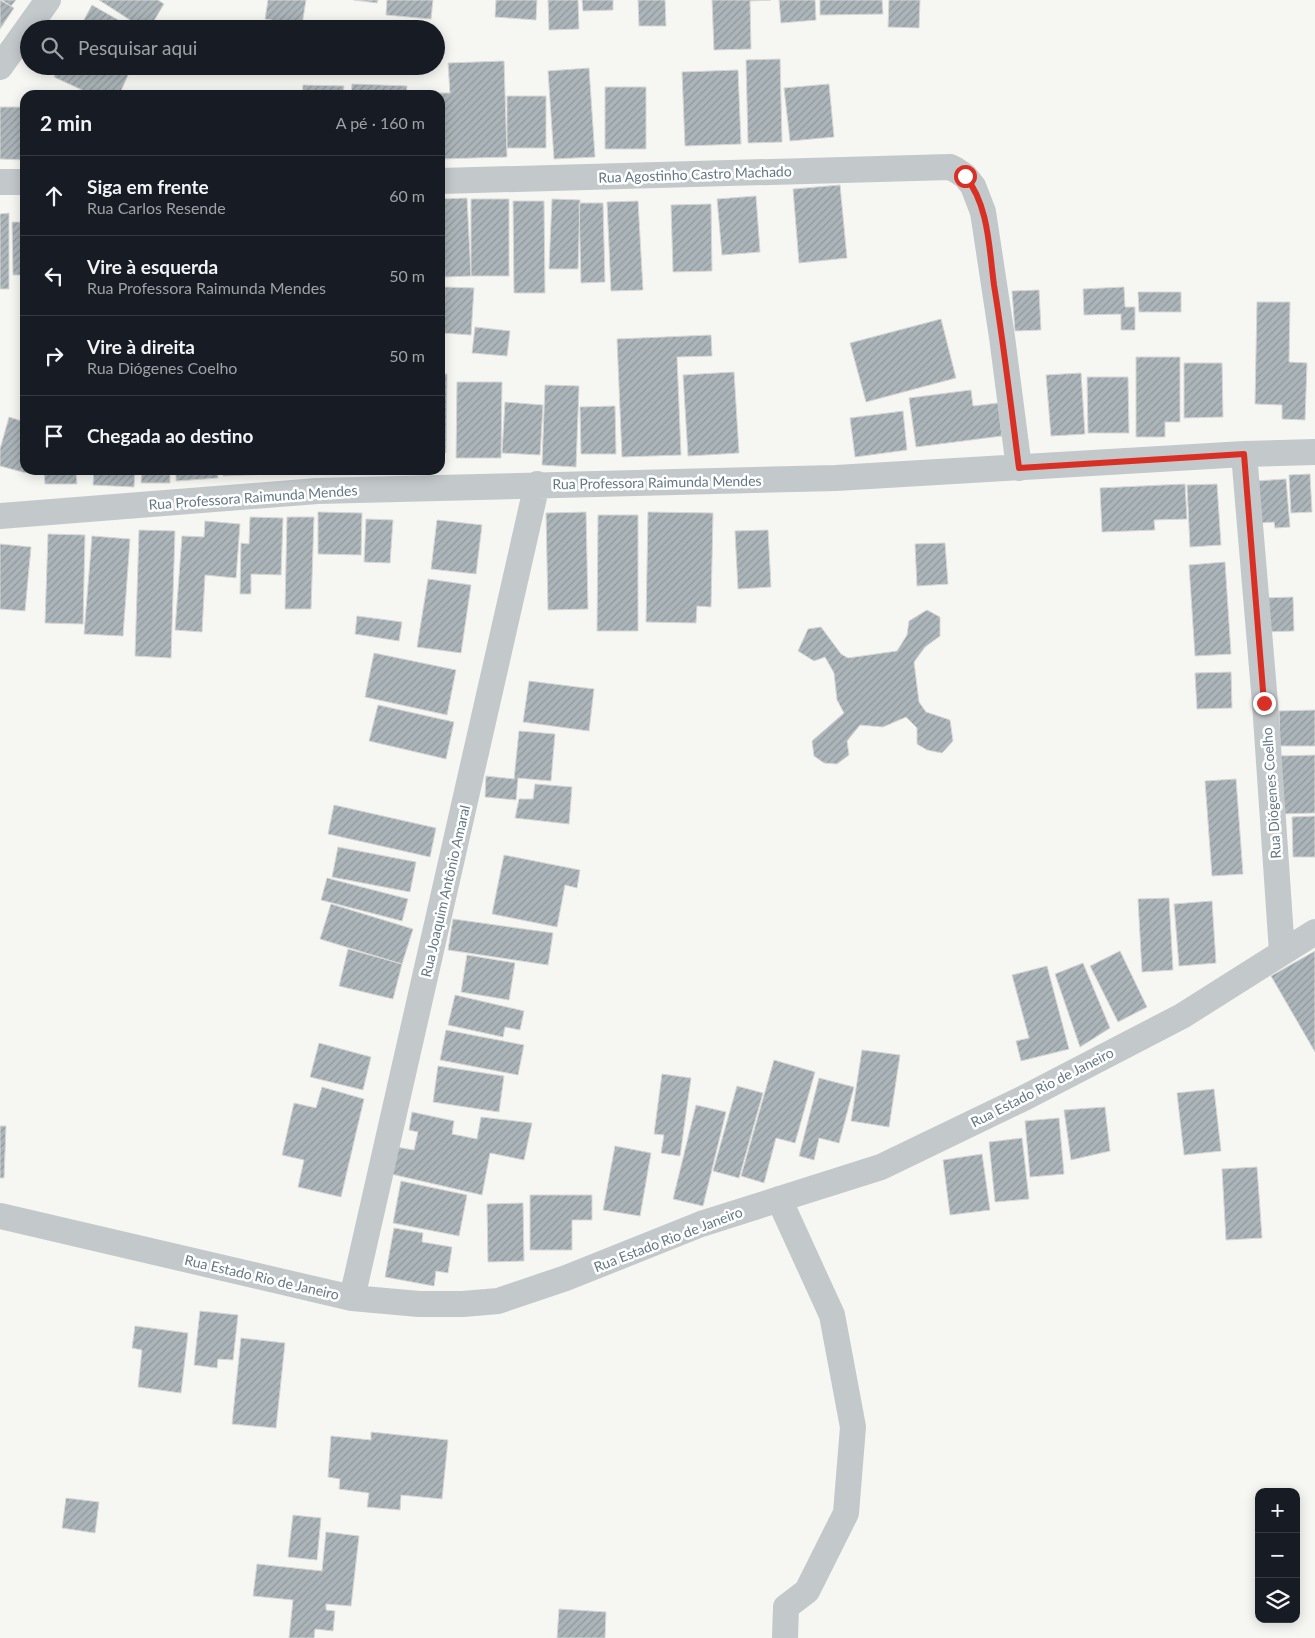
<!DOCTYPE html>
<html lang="pt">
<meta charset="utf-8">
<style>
body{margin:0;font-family:Lato,sans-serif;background:#20242c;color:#f1f3f6}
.controls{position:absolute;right:15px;bottom:15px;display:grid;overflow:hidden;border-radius:10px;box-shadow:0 2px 12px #0003}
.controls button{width:45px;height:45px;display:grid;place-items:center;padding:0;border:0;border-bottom:1px solid #363941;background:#171b24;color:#f1f3f6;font:25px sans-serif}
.stop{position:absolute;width:15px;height:15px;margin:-11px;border:4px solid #d93025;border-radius:50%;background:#fff}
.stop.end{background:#d93025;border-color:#fff;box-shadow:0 1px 5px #0008}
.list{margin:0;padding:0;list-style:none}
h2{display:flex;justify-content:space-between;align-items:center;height:65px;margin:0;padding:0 20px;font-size:21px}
h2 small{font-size:16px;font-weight:400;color:#9ea1a6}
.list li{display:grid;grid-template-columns:32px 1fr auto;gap:15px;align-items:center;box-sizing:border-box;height:80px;padding:0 20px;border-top:1px solid #363941}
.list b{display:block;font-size:19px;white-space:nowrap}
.list p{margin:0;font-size:16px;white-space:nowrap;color:#9ea1a6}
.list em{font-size:16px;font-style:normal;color:#9ea1a6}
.icon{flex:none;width:28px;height:28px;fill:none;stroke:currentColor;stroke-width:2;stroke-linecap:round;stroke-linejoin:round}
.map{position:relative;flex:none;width:1315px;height:1638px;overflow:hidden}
.search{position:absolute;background:#171b24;box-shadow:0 2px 12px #0003;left:20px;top:20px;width:425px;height:55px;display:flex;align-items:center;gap:12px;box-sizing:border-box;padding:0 18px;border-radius:28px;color:#9ea1a6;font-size:19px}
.panel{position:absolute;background:#171b24;box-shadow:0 2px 12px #0003;left:20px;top:90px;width:425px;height:385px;border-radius:15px}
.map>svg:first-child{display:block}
</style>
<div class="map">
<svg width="1315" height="1638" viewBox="0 0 1315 1638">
<defs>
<pattern id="building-hatch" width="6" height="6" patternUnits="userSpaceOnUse" patternTransform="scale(1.25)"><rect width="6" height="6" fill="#acb5b9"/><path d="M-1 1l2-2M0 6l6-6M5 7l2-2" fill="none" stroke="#90989c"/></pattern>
</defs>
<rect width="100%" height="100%" fill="#f6f6f2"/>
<path fill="url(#building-hatch)" stroke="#d7d7d5" d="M0 0 14 8 0 29Z
M2 0H16L11 6Z
M99 0H158L164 4 149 29H144Z
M268 0H306L302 25 265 19Z
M354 0H378L377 3Z
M387 0H433L431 19 386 15Z
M496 0H537L536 20 495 17Z
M548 0H578L579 29 549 30Z
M582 0H613V10L583 11Z
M638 0H665L666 26H639Z
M712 0H771L750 1 751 49 714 50Z
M779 0H815L816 20 781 23Z
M820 0H882L883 14 820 15Z
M889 0H920L919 28 888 27Z
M92 5 134 29H79Z
M248 21 280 29H246Z
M780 59 782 142 748 143 746 60Z
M504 61 507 157 440 159V95H435V93H450L448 63Z
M59 66H114L129 73 119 95H93L54 77Z
M589 68 595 157 554 159 548 71Z
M738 70 741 144 685 146 682 72Z
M352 84 407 86 406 95H351Z
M829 84 834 137 790 141 784 88Z
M303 85 344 86 343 95H302Z
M605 87H646V149H605Z
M507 96H546V148H507Z
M0 107H25V160L0 159Z
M840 185 847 258 799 263 793 189Z
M756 196 760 252 722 255 717 199Z
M467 198 471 276 445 277 441 199Z
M471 199H509V276H471Z
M552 199 580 200 578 269H549Z
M513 201H544L545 293H514Z
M638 201 643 290 611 291 607 202Z
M579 203H603L605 282 581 283Z
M711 204 712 271 673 272 671 205Z
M9 213V289H0V214Z
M12 222H25V275H13Z
M445 287 474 288 471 335 443 333Z
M1124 287 1125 307H1135V330H1121V314L1084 315 1083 289Z
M1039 290 1041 330 1015 331 1012 291Z
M1138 292H1181V312H1139Z
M1257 302H1290L1289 362 1307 363 1305 420 1282 419V405L1255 404Z
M941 319 956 378 866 402 850 343Z
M475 327 510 331 507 356 472 353Z
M711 335 712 356 677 357 681 455 622 457 617 339Z
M1136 357H1180V422H1165V437H1136Z
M1184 363H1222L1223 417 1184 418Z
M734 372 739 453 688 456 683 375Z
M1081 373 1085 434 1051 436 1046 375Z
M440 374H447L446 453H440Z
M1087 377H1128L1129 433H1088Z
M457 382H502L501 458H456Z
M545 385 579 386 576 467 542 465Z
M971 390 973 406 998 403 1002 436 916 447 909 398Z
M505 402 543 405 540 455 502 453Z
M615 406 616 454H581L580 407Z
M903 411 907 450 855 457 850 418Z
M9 417 25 422V470H27L26 473 0 466V449Z
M44 470H76L77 484H45Z
M94 470H135L134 487 93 485Z
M142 470H170V483H141Z
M176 470H218V478L176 481Z
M223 470H269L270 474 223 476Z
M1310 474 1312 512 1291 513 1289 475Z
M1286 479 1290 527 1275 528 1274 522 1260 523 1256 481Z
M1185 484 1187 519 1154 520 1155 530 1102 532 1100 488Z
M1217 484 1221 545 1190 547 1187 485Z
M318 512 362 513 361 555 318 554Z
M586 512 588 609 548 610 546 513Z
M648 512 713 513 711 607 697 606 696 623 646 622Z
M598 515H638V631H597Z
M250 517 283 518 281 575 251 574V594H240L241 543 249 544Z
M287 517H314L311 609H285Z
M366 519 393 520 390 563 364 562Z
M437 520 482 525 476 574 431 569Z
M205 521 240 524 236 578 205 575 202 632 175 630 182 536 204 537Z
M139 530 175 531 171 658 135 656Z
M768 530 771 587 738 589 735 531Z
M48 534 85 535 83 624 45 623Z
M92 536 130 539 123 636 84 634Z
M945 543 948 584 917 586 915 544Z
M0 544 31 547 25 611 0 609Z
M1225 562 1231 654 1195 656 1189 565Z
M428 579 471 585 461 653 417 647Z
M1293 597 1294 631 1263 632 1262 598Z
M927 610 940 617V636L925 647 914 662 919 702 926 712 950 720 953 741 942 753 927 750 917 744V728L906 717 883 727 860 725 847 741 849 755 837 764 824 763 814 756 812 741 844 713 837 700 834 673 825 657 814 661 798 651 808 629 821 627 841 654 848 658 897 651 907 635 909 621Z
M357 616 402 622 399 641 355 634Z
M374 653 456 670 447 715 365 697Z
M1231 672 1232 708 1197 709 1195 673Z
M529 681 594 689 589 731 523 722Z
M378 705 454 722 446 759 369 741Z
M1315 710V746H1280L1279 711Z
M519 731 555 734 551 781 518 778 516 800 485 797 486 776 514 779Z
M1315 755V813L1279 814 1277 756Z
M1236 779 1243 874 1212 876 1205 781Z
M535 784 572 787 569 824 515 818 519 799H533Z
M334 805 436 828 430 857 328 834Z
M1315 816V857H1293L1292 817Z
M338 847 416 862 410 892 332 877Z
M504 855 580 870 577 888 565 885 557 927 492 914Z
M327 878 408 899 402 921 321 900Z
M1169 898 1173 970 1142 972 1138 899Z
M1212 901 1216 963 1179 966 1174 904Z
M331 904 413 929 402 964 320 939Z
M453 919 553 933 548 965 448 950Z
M348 949 402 964 393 999 339 986Z
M1120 951 1147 1007 1118 1022 1090 966Z
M1315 951V1052L1271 976Z
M467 955 515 963 509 1000 461 992Z
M1083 963 1110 1028 1080 1047 1055 974Z
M1047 966 1069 1049 1021 1061 1016 1041 1029 1038 1012 975Z
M455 995 524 1011 520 1030 505 1027 503 1037 448 1025Z
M446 1030 524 1045 518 1075 440 1060Z
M319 1043 371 1057 363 1090 310 1077Z
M862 1050 900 1055 889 1127 851 1121Z
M774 1060 815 1072 795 1143 776 1138 764 1183 741 1176Z
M438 1066 504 1076 499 1112 433 1102Z
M662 1074 691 1078 680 1156 661 1153 664 1135 654 1134Z
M819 1078 854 1087 839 1143 819 1138 814 1160 799 1156Z
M737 1086 763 1093 739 1178 713 1171Z
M322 1087 364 1099 341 1197 298 1187 304 1160 282 1155 294 1103 316 1108Z
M1214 1089 1221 1151 1184 1155 1177 1093Z
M696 1105 726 1112 703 1206 673 1199Z
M1105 1107 1110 1151 1071 1160 1064 1110Z
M412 1112 454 1121 452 1134 477 1139 481 1117 532 1123 524 1160 490 1153 482 1195 391 1174 396 1147 414 1150 418 1132 409 1130Z
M1059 1118 1064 1174 1030 1177 1025 1121Z
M0 1126H6L4 1178H0Z
M1022 1138 1029 1199 995 1202 989 1142Z
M615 1146 651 1153 640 1216 603 1210Z
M982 1154 990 1210 950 1215 943 1160Z
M1257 1167 1262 1238 1226 1240 1222 1169Z
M401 1181 467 1195 459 1236 393 1223Z
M530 1195H592V1220H572V1250H530Z
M523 1203 524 1261 488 1262 487 1204Z
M394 1228 423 1233 422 1242 452 1247 448 1273 436 1271 434 1286 385 1277Z
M200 1311 238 1315 233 1360 218 1359 217 1368 194 1365Z
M135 1326 188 1333 181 1393 138 1387 142 1350 132 1348Z
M241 1338 285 1343 276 1428 232 1424Z
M371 1432 448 1440 442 1499 401 1495 400 1510 367 1507 369 1493 339 1489 340 1479 328 1477 331 1436 371 1440Z
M66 1498 99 1502 95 1533 62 1528Z
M293 1515 321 1518 317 1560 288 1557Z
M326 1532 359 1536 351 1606 326 1604V1610L335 1611 333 1631 315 1629 314 1638H289L293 1600 253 1596 257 1564 322 1571Z
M559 1609 606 1612 605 1638H557Z"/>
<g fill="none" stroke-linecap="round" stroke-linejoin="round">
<path stroke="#c3c8ca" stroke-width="26" d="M0 67 48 0
M440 181 950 167 956 170 965 176 973 186 983 212 1002 337 1019 468
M0 182H25
M1244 454 1265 703 1282 952
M0 516 317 491 836 478 1244 454 1315 452
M779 1199 832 1315 853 1427 846 1513 807 1591 786 1607 785 1638
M0 1216 352 1298 419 1304H463L498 1301 566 1278 701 1224 881 1167 1026 1097 1182 1016 1315 932
M352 1298 537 484"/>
</g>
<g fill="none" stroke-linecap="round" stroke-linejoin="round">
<path stroke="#d93025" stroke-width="6" d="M965 176C989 205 989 249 994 285 1004 346 1011 407 1019 468L1244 454 1264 703"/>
</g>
<g text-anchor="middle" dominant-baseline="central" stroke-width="5" stroke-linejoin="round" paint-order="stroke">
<g font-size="14" fill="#637885" stroke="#fff">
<text transform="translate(695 174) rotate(-2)">Rua Agostinho Castro Machado</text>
<text transform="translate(657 482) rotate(-1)">Rua Professora Raimunda Mendes</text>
<text transform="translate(253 497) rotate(-4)">Rua Professora Raimunda Mendes</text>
<text transform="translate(1271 793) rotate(-94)">Rua Diógenes Coelho</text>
<text transform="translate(445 891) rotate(-77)">Rua Joaquim Antônio Amaral</text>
<text transform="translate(1042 1087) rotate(-27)">Rua Estado Rio de Janeiro</text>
<text transform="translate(668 1239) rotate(-21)">Rua Estado Rio de Janeiro</text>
<text transform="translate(262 1277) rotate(13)">Rua Estado Rio de Janeiro</text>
</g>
</g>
</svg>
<div class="controls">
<button>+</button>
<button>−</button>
<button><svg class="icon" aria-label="layers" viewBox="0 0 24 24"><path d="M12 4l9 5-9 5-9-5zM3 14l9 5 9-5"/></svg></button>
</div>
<div class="stop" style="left:965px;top:176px"></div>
<div class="stop end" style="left:1264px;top:703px"></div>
<div class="search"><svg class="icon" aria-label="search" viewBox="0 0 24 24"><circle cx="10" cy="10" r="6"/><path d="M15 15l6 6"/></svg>Pesquisar aqui</div>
<section class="panel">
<h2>2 min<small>A pé · 160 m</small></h2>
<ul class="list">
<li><svg class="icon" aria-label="ahead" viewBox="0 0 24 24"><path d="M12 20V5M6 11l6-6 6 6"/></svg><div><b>Siga em frente</b><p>Rua Carlos Resende</p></div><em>60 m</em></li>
<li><svg class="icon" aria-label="left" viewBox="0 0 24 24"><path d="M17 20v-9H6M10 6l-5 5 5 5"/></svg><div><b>Vire à esquerda</b><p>Rua Professora Raimunda Mendes</p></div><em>50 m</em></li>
<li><svg class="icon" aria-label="right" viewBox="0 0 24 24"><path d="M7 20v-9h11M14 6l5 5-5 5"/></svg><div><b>Vire à direita</b><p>Rua Diógenes Coelho</p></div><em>50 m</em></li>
<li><svg class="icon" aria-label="arrive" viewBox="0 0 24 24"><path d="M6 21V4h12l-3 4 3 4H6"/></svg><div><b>Chegada ao destino</b></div></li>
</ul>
</section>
</div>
